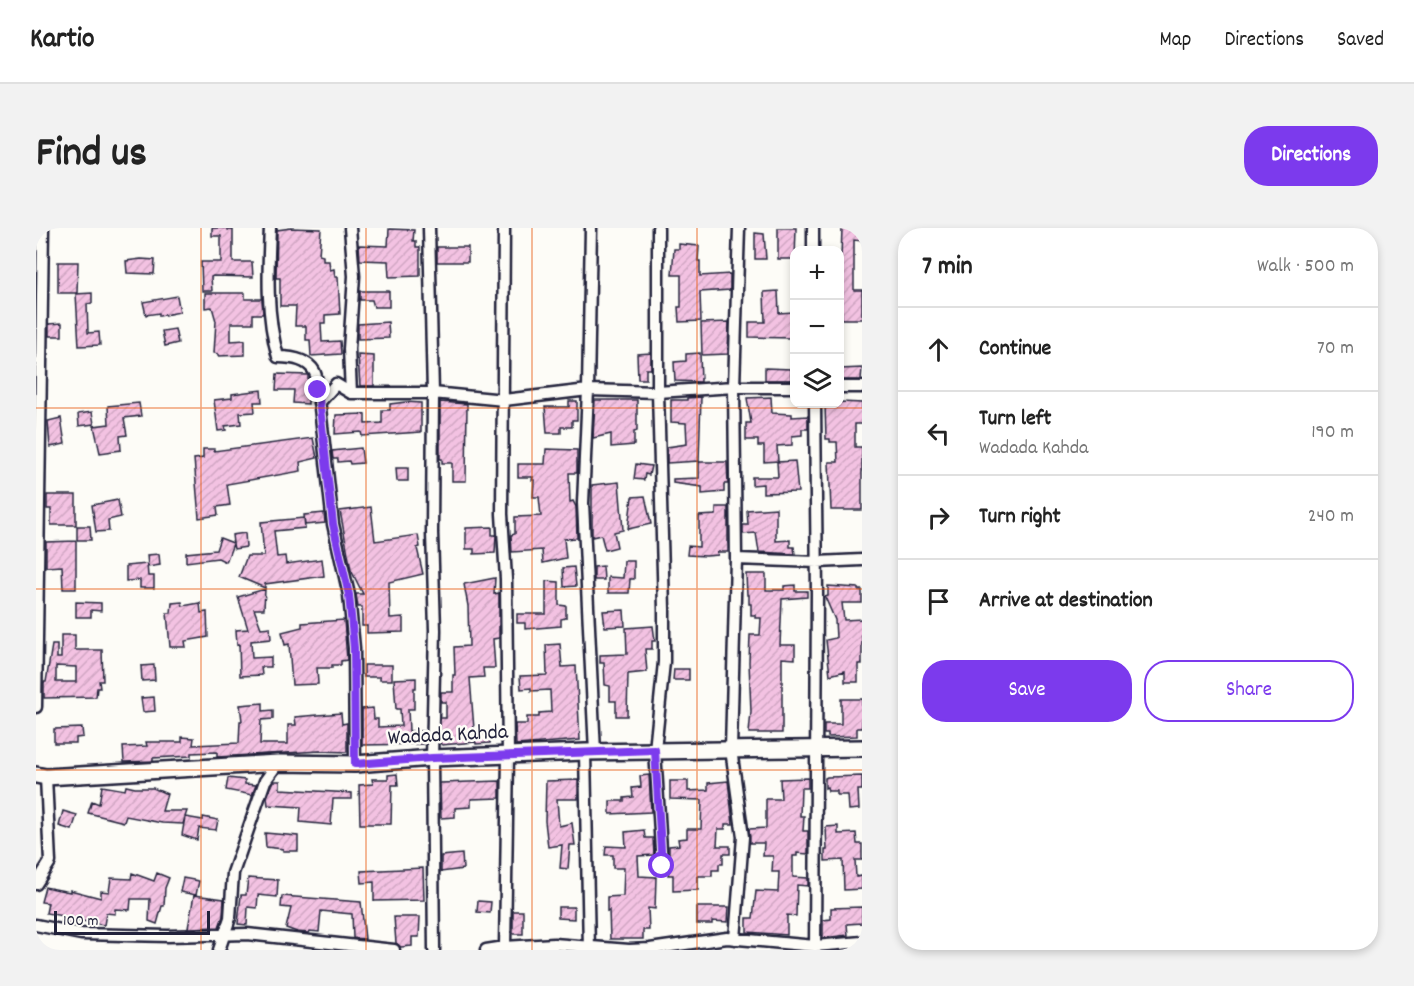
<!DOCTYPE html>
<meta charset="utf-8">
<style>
body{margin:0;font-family:Dekko,sans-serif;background:#f2f2f2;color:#222}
.controls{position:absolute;right:18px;top:18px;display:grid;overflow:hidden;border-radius:12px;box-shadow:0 3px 9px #0003}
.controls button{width:54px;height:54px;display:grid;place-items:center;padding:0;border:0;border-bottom:2px solid #e0e0e0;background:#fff;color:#222;font:30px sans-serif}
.scale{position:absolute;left:18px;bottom:15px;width:156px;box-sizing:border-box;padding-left:6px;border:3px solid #22223b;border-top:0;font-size:16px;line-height:21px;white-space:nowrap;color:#22223b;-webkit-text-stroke:4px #fdfcf7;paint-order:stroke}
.stop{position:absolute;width:18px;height:18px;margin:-14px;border:4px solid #7c3aed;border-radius:50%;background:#fff}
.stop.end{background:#7c3aed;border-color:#fff;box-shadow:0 2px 6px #0008}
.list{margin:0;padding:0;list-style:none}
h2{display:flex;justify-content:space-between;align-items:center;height:78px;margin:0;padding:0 24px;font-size:26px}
h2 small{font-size:20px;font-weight:400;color:#767676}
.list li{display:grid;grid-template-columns:39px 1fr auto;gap:18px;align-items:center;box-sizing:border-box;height:84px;padding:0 24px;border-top:2px solid #e0e0e0}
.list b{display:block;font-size:22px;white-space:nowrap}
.list p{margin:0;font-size:20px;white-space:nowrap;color:#767676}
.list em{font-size:20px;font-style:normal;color:#767676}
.actions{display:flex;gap:12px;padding:18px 24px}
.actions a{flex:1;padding:14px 0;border:2px solid #7c3aed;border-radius:24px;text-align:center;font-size:21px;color:#7c3aed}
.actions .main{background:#7c3aed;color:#fff}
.icon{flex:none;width:33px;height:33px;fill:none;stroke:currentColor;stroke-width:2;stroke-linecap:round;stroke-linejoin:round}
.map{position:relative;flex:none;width:826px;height:722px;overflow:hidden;border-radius:24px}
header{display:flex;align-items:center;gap:36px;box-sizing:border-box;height:84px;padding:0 30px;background:#fff;border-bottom:2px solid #e0e0e0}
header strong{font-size:28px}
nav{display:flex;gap:33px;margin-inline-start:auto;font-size:21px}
.intro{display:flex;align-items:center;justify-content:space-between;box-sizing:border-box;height:144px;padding:0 36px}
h1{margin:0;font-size:42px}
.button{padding:15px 27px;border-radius:24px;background:#7c3aed;color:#fff;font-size:21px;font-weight:700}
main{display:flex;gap:36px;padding:0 36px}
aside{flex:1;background:#fff;border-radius:24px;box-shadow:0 3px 9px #0003}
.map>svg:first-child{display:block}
</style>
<header>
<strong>Kartio</strong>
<nav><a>Map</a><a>Directions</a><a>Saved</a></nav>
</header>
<div class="intro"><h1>Find us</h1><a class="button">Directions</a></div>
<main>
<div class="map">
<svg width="826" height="722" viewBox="0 0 826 722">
<defs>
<pattern id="building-hatch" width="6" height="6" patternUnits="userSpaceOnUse" patternTransform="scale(1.5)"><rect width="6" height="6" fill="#f3c2e2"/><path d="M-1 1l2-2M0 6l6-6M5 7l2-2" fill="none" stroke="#d0a6c3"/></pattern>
</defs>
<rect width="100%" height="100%" fill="#fdfcf7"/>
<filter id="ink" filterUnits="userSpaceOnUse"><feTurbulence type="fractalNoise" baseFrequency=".0167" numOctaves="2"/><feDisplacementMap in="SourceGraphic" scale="12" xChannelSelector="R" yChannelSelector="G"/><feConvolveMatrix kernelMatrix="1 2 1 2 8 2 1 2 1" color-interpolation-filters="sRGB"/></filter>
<g filter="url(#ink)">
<path fill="url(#building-hatch)" stroke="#22223b" stroke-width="1.5" fill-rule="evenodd" d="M176 0H192V2H197V34H216L217 49 177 48 175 49 176 63H166L165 34H185V8H176Z
M255 0 285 1 283 27 287 28V33H293L294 42 298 41 299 49H302L304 86 289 87V95H285L286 114 304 113 305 126 275 128 274 112H270V98H259L260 78H244V50H240L241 2Z
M742 0H760L759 31H742Z
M806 0H826V13L818 12V62H826V91H806L804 60Z
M353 1 378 2 377 13H380V19H384V48L353 49 352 33 324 32 323 17 352 18Z
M719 5 728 6 730 31H719Z
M643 16 663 18 662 33H664V48L694 46V62L664 64 665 93 643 94 642 79H645V47H636L638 21H643Z
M401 19H432V34H401Z
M105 31 119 32 118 46 91 45 90 33Z
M22 34H42L41 65H22Z
M324 63H353V79H338L336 72H324Z
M742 63 743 85 757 84 755 110 713 109V94H729L728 64Z
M56 65V75L51 76 52 105 63 104 64 117 43 118 40 66Z
M169 65H209V71H226L227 86H217V95H195V113L209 112V127L182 128V126L178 125 180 93 176 79 169 80Z
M141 68 144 84 123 88V85L110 87 107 74Z
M352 94 353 110 322 111V96Z
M693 94 692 126 666 127 665 95Z
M26 95V108H13V96Z
M139 101 142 115 129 118 126 103Z
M615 125V141H610V151H602L601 126Z
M664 125 665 154 639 153 638 134 650 133V126Z
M322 127 338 128V158H324Z
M729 140 755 141V152H729Z
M826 140 825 152H806V149H804V141Z
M241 146 272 147V176L257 175 258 162H240Z
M225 162 226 174H218L219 184 204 185 205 196 189 198 190 202 182 203 178 172 196 170V166Z
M665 169 663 233 631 235V219L651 216 650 195 635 194V172H651V170Z
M735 169 736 185 756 186V189L772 188V201H766V207L756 208V217L741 218 742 233 728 234V218H722V212H710V195H715L711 170Z
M559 172H601V203L598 204V217L575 219V206L557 210Z
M533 173H541V192H536V199H525V205H511L509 179H533Z
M370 174 385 175V204L326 208 325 204 299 206 300 187 329 186V196L346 195V182H354V176Z
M404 174 431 176 430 253H416V235H406V231H404Z
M804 174 826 175V196H819V219H826V282H795L793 234H802L801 214H794V211H790L789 176Z
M103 175 105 188 88 190 91 207 84 208 85 222 64 225 58 198 73 196 72 178Z
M56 184 58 196 43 198 42 186Z
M25 190 29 216 14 219 12 193Z
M277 210 281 230 264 234 265 243 191 256 194 277 181 279 182 287 163 290 158 231 167 230V221H178V223Z
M325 220 327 235 314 236 313 233 302 234V231H297L296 223Z
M510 221 541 222V245H533L534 274 537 273 540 279 541 310 528 311 530 330 507 335 506 322 476 324 475 307 479 306V289L505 288 503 269H497L498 252H496L497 249H482V236H509Z
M759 233 762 264 727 265V256L716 257V249H742L741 234Z
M663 234H691L692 256H688V264L666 266V259L637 255V251L663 250Z
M600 236 615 238 613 247 609 246 608 252 598 251Z
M360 240H372V253H361Z
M583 254 587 302 578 304 581 319 569 322 565 307 556 309V257Z
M11 267H40V297H15V281H11Z
M609 268 615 296 592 301 596 269Z
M82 272 85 289 72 292 73 303 60 304 56 277Z
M335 279 339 313 382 307 384 319 381 320 387 346 353 354 354 390 367 389V404L331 405V398H326V379H322L320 366H327L315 342 304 283Z
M680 279H692V324H681L682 327 670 328 651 327 652 318 663 319V288L680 287Z
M740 280V313L754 312V319H758L759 326 723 324 720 305 707 306V297H712L711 282Z
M288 285 289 295 269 297 268 287Z
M268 290 269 300 238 303 241 329 249 328 250 336 286 331 288 348 229 356V360L203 349 211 328H228L225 294Z
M41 298H54L55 312H41Z
M456 299V307H460L459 325 438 326V321H430V300Z
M209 305 210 319 198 321 197 316 190 334 182 330 150 334V325L180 322 184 310 197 315 196 307Z
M40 313V361H27L26 338 10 339V314Z
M123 326 124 337 112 339 111 327Z
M588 333H598V351H594L593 365H572V349L587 350Z
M111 336 112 348H118V360H104V352L90 353V338Z
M567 338 568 352H558V339Z
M538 339 540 358 528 359 527 340Z
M710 346H730V362H748V358L759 357V363H771V369L746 371 744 417H759V431L746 430V505H713L715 484 713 434 714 407H724L725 390H719V387H715V376H713V367H711Z
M459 350 458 366 463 365V410L457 411 459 440H447L448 449 434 450 439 514 406 517 404 515V490H410V474H405V464H417V447H419L418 419 433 418 432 378 428 356Z
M510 353 523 354V377L530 378V390L525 391V398L489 401V395H481V386H510Z
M792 358 822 360V362H826V375H806L808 392 826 391V436H822V454H809V443L794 447 790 412 800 410 799 392 789 369 792 368Z
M229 361 228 381H218L225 400 234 399 235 411 215 413 216 430 235 429V439H225L226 447 204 448 203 416 201 417 200 402 212 401 202 369Z
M40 374 65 375V383L55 382V389H40Z
M146 374 147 378 164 375 165 385 171 384 172 409 149 413 150 419H134L131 385H135L136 375Z
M588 382 589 398 569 399 567 383Z
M308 392 311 432 305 433V437H296V440H281L282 456 256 457 253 416 249 417 246 404 266 399V395Z
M617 398 619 413H616V421H609L611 444 592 446 591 488H580V473H574V458L569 457 568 435H564V427L591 426 590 400Z
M25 407H39V422H66L67 453H63L64 460H61L60 469 8 470V454H10L16 417H21V430H25ZM20 438 40 439V454H20Z
M524 416 526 439 540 438 544 512 480 517 479 496H491V489H503V485L515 484 514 462 495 463V460L485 461 484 448 511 447 510 417Z
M118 437 119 452 106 453 105 438Z
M328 437H356V452H344V449H328Z
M638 441H653V452H637Z
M380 450V460H378V481H372L373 503H389V516L326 517V481L337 480 338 491H342V499L365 498 364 481H360L358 451Z
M118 469 119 483 107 484 105 470Z
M805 471H826V500H821V508L792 509V506H788V496H805Z
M227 475V483L237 482V491L225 492 224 516H252V497H260L259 489 305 485 306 496 311 495V524L284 523 181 529V524L155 525V528L117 530V533L88 534 87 519 111 518 110 514H146V509L158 510 157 517 203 515 204 493H206L204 477Z
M46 500 47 509 40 510V515H18V501Z
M454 506V515L440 516 439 507Z
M361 546 362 557H356L355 596H324L323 557 337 556 336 551H352V547Z
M613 547 615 584 574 586V573H588V570L597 569 596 560 605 559 604 548Z
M826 548V562H822L823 581 813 582 812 567H801V563H792L791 559 789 560V550L791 549Z
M192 550 209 552V556L220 557 216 567 190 562Z
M772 550V560H765L764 588H768L767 603H772V626L761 625V628H757V649L772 650V658L761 657 760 688 751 687V707L711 704V690H717L720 663 742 664 743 644H736L737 628H727L728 615H714L713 601 730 600V571H745L744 551Z
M542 552V571H521L523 598 536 595 539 617H534L532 641 524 640 526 617 512 619 509 593 510 553Z
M238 553H244V561L316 565V571H297L295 597 264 594 265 579 232 577 231 569Z
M464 553V570L435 571V579L419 580V589L405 590 404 555Z
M634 553H652V563L672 562V555L692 553 697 596H689V601H682L681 618H694V626H687V636H683V642H676V648H662V662L637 663V647H632L633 638V618L643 617 642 611 651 610V601H665L666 572 634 571Z
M66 558 89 562 90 558 99 560H117L131 566 126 583H151L149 589 167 592V589L182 592 180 602 163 600 161 612 146 607 149 589 147 596 126 595 90 588 88 594 52 585 56 573 63 576Z
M27 583 41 587 36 602 23 598Z
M802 598V606L820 605 821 616H826V632H819L820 649 826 648V661L808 662 807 632 789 633V622H791L790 599Z
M608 602 609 610H617L618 627 602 628 603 648 620 649 619 681 612 680 613 702H607V711H574L573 682 571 683V669L587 668 588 640H577V627H569L570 618 590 619 589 604Z
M229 605 262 608V623H247V621L230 619Z
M426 626 427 641 405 644V628Z
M387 640 388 672 338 673V654L326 655 325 643Z
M96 645 118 653 121 645 133 650 129 660 128 678H126L121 696 113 693 114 671H95L94 682 79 681V686L70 685 68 697 36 691 35 696 25 694 27 688 10 685 12 675 5 674 9 659 34 664V662L65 670V663L73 664 75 650 95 651Z
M147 650 163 653 160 667 144 664Z
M212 650 242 652 241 669 222 667 221 680 212 679 211 697 202 696 205 667H210Z
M158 667 188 671 187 688 183 699 152 700Z
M246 668 325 674 329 711 317 710 316 686 285 683 283 704 274 703 273 705 261 704 250 700 255 680 245 679Z
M442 673 455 674 454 685 441 684Z
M522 679H538V691L522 690Z
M661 679H693L692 694 676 693V696H661Z
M826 679V695L811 696 812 707 787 710V692L795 691V680Z
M477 683H487V706H477Z
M358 689H384L383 709H376V718L365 719 360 715Z"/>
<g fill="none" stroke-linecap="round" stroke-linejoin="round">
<g stroke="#22223b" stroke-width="15">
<path id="street" d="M234 0C232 43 230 87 242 129 254 129 271 131 278 143 281 147 281 157 282 162L297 296 313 367 318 420 319 536
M393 0 397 165 396 305 399 402 396 530 398 722
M468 0 466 286 470 351 472 528 469 719 518 716 593 722 614 721 691 710 779 718 826 714
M555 0 552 162 547 275 559 524
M622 0V164L628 381V434L619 522 626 638
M777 0V22
M804 159H826
M315 165H397L468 172 552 162 622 164 698 159H758
M283 175 300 156 315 165 313 121 318 48 314 0
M700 331 781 334 826 332
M0 479 7 0
M549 524 553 722
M0 656 14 634 10 549
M0 697 45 706 132 708 211 706 358 722
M699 711 707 609 695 521 700 331 698 159 703 0
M183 722 194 690 197 645 229 553 242 535
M450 722 469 719V722
M779 722 781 365 779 176"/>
</g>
<g stroke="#22223b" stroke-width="20">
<path id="secondary" d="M0 547 10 549 242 535 319 536 396 530 549 524 826 520"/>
</g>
<use href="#street" stroke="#fdfcf7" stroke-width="10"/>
<use href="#secondary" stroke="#fdfcf7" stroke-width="15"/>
</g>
</g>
<g fill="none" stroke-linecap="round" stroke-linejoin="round" filter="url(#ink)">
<path stroke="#7c3aed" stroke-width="8" d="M282 162 297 296 313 367 318 420 319 536 396 530 619 522 626 638"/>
</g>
<path fill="none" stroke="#e8590c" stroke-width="1.5" stroke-opacity="0.55" d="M165 0V722M330 0V722M496 0V722M661 0V722M0 180H826M0 361H826M0 542H826"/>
<g text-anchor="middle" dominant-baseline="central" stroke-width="5" stroke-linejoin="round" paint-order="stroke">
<g font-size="22" fill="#22223b" stroke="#fdfcf7">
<text transform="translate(412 508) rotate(-3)">Wadada Kahda</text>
</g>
</g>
</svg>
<div class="controls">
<button>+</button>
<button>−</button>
<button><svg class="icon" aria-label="layers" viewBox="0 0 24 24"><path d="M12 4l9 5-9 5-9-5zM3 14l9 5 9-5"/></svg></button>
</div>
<div class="scale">100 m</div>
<div class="stop" style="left:626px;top:638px"></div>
<div class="stop end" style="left:282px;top:162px"></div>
</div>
<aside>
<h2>7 min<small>Walk · 500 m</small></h2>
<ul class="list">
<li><svg class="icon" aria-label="ahead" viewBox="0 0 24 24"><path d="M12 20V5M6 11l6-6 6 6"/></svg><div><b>Continue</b></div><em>70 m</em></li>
<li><svg class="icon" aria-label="left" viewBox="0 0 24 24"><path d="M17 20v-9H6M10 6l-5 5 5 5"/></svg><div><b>Turn left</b><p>Wadada Kahda</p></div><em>190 m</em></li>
<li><svg class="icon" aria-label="right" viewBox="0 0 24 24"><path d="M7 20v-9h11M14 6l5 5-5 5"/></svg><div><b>Turn right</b></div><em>240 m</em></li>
<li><svg class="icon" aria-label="arrive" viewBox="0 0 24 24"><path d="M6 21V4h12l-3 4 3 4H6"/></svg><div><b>Arrive at destination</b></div></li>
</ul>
<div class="actions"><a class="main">Save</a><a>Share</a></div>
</aside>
</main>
